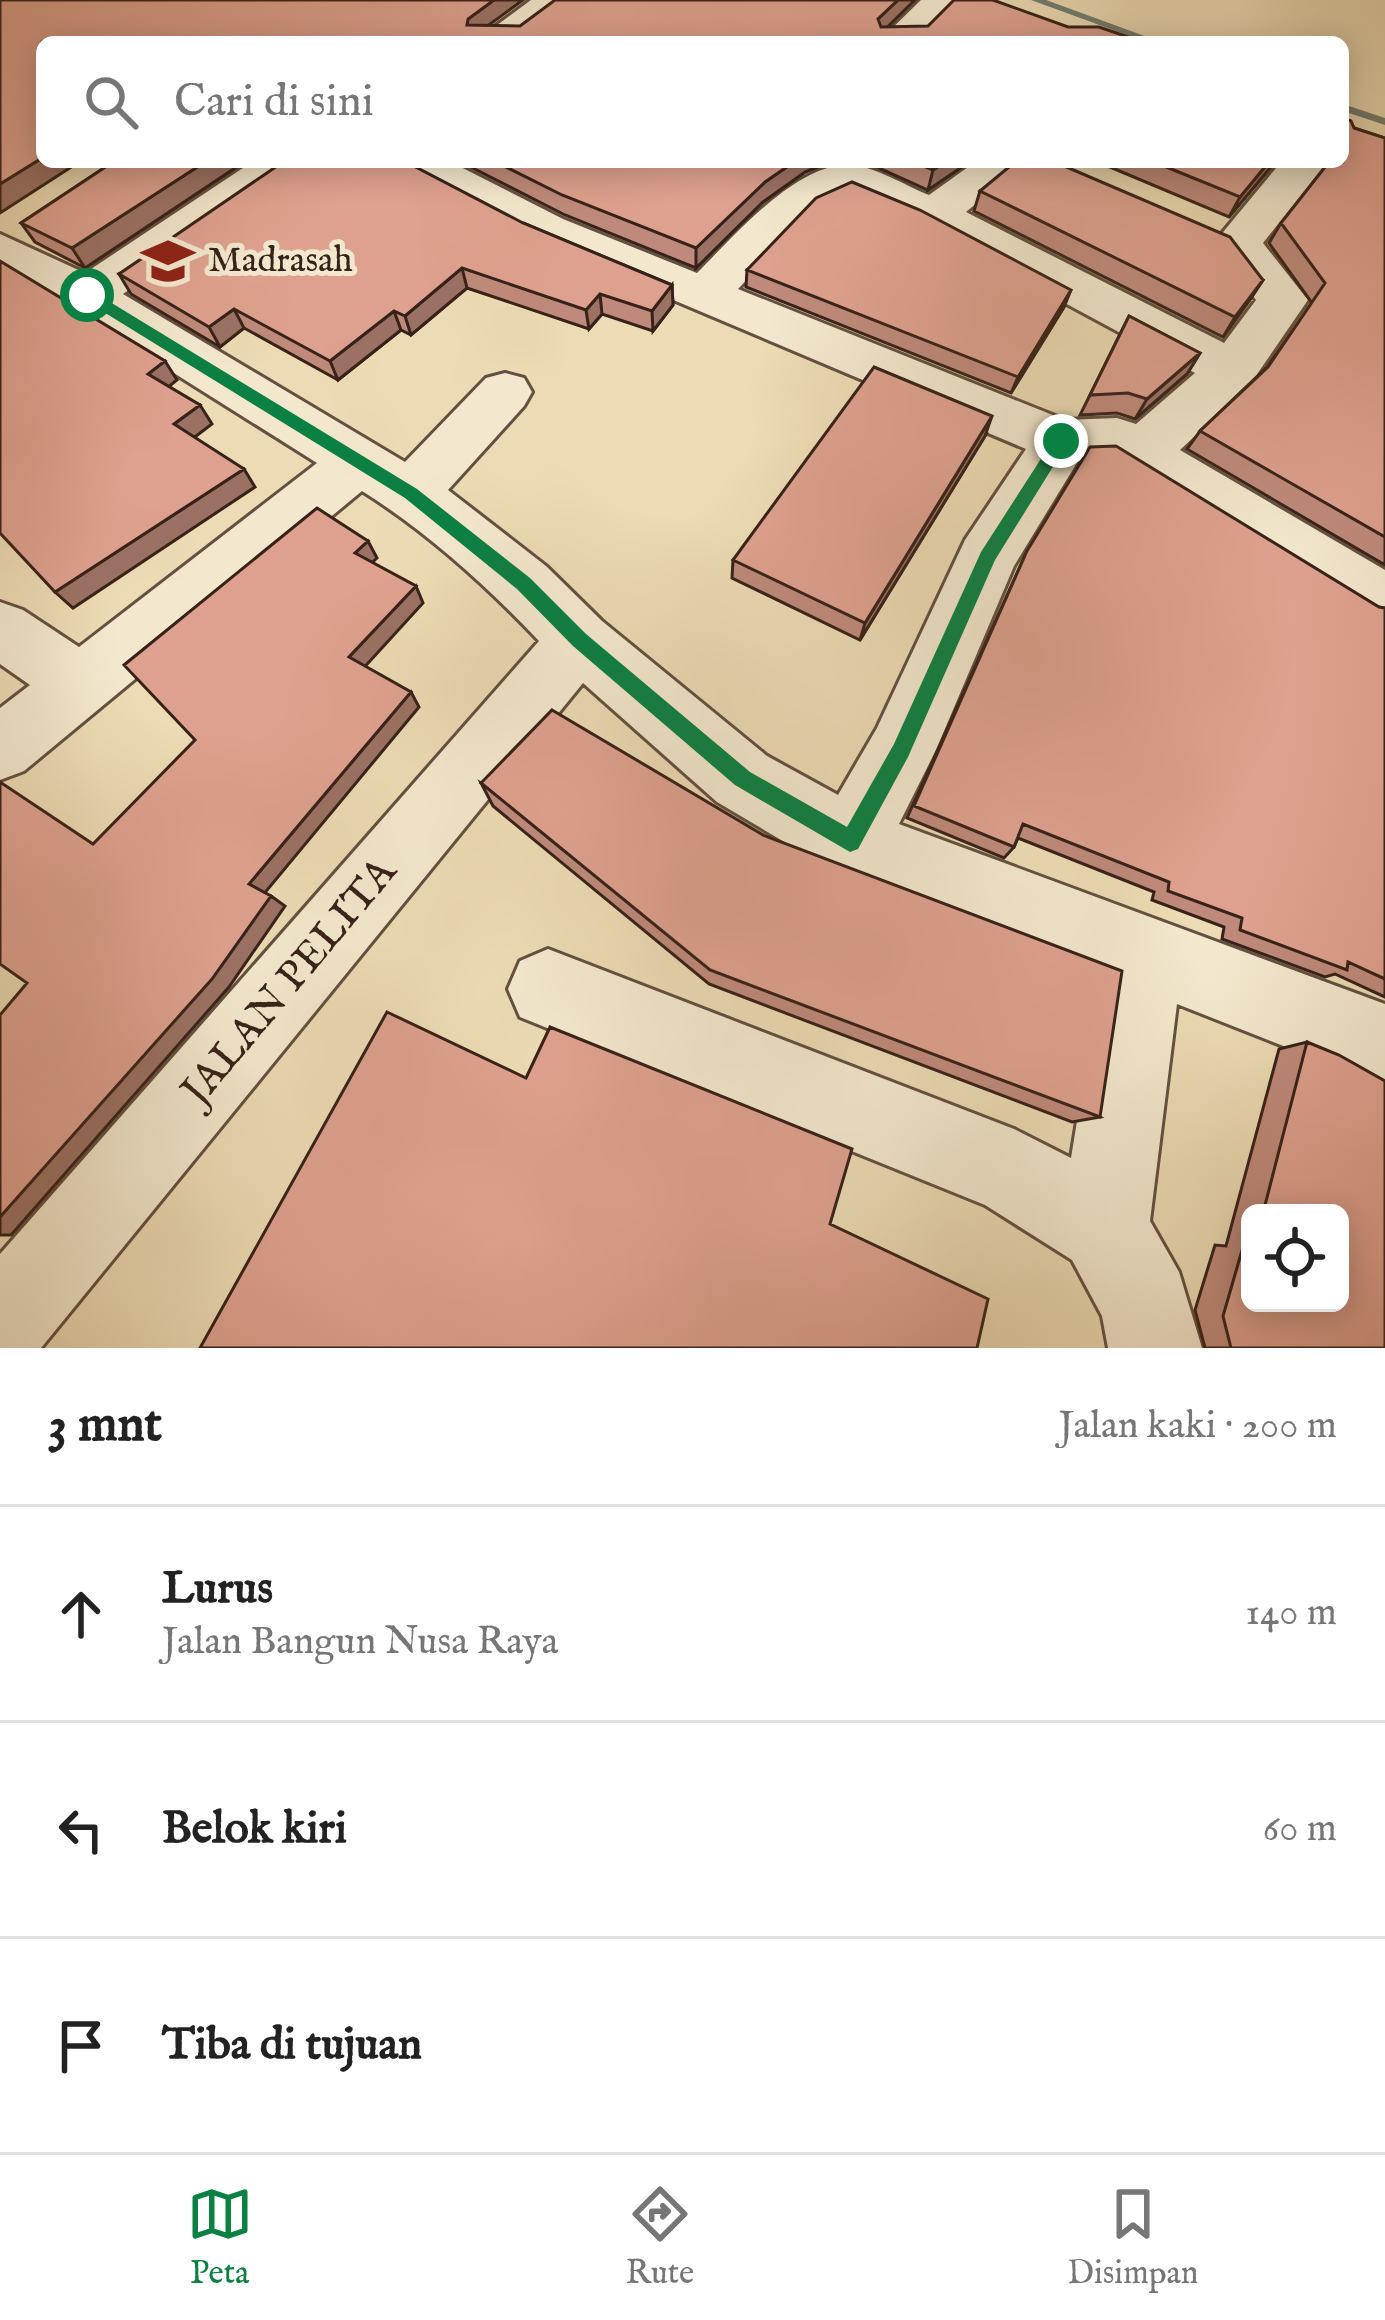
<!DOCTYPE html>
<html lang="id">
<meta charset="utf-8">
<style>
body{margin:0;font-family:"IM FELL English",serif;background:#f2f2f2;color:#222}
.controls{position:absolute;right:36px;bottom:36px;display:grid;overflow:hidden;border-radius:18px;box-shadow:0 6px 30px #0003}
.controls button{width:108px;height:108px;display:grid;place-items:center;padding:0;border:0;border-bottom:3px solid #e0e0e0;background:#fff;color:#222;font:60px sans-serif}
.stop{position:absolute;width:36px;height:36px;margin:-27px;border:9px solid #0b8043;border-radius:50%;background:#fff}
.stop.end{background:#0b8043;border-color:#fff;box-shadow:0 3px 12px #0008}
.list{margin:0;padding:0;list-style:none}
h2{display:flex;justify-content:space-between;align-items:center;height:156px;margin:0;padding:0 48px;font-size:51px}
h2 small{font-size:39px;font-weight:400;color:#767676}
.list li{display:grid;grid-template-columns:78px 1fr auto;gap:36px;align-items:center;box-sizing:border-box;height:216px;padding:0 48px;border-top:3px solid #e0e0e0}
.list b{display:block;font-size:45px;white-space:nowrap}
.list p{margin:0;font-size:39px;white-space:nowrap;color:#767676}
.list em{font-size:39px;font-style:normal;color:#767676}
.icon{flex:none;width:66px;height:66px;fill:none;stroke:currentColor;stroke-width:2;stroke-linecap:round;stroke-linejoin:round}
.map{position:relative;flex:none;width:1385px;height:1348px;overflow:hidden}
.search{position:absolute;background:#fff;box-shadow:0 6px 30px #0003;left:36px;right:36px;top:36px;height:132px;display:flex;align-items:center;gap:30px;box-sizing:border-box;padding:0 42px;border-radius:18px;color:#767676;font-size:45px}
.sheet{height:804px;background:#fff}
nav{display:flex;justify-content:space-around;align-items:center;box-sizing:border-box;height:168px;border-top:3px solid #e0e0e0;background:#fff;font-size:33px;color:#767676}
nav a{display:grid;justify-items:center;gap:6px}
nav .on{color:#0b8043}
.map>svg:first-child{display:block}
</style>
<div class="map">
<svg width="1385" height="1348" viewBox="0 0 1385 1348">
<rect width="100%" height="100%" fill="#ecdbb4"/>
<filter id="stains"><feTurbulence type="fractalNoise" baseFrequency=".00167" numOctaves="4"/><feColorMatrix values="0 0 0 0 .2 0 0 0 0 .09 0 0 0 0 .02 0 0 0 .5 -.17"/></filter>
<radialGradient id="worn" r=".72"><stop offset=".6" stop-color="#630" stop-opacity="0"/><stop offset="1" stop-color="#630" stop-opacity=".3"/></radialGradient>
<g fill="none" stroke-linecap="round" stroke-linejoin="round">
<path fill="#727e72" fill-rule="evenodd" d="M1031 0H1046L1161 42H1146Z
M1343 104 1385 118V125L1343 111Z"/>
<g stroke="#645040" stroke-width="6">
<path id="minor" d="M531 0H575L520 42H474Z
M921 0H962L921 42H878Z
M252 162H304L298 171 123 294 405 462 486 378 505 373 524 378 532 392 524 406 448 490 546 566 602 621 767 756 838 795 877 728 965 540 1026 449 529 239 401 171 395 162H451L563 219 697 273C732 238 796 163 849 165 875 166 906 186 929 195L975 162H1026L966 212 1224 343 1256 300 1214 243 1281 162H1327L1263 243 1308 300 1251 383 1180 450 1385 570V627L1363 619 1107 460 1078 461 1014 566 936 750 899 824 1385 1004V1086L1177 1004 1150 1221 1179 1272 1202 1348H1108L1102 1316 1072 1260 985 1205 520 1017 508 989 520 961 548 949 1014 1129 1071 1158 1101 974 825 866 717 802 583 683 41 1348H0V1254L539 641C486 585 426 531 362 491L24 771 0 780V708L30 685 0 664V602L23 610 79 647 317 463 69 307 0 269V234L85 273ZM849 195 918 224 1195 373 1136 424 1117 418 1065 420 738 289 811 212Z"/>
</g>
<use href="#minor" fill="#f3e8ce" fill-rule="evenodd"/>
</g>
<path fill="#bf8a7b" stroke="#372219" stroke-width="3" fill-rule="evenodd" d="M1354 128 1385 138V565L1187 449 1200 431 1267 367 1312 303 1269 243 1281 223 1343 162Z
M113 162H244L85 268 35 242 21 223Z
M461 162H969L928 190 870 164 828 163 805 172 763 202 696 268 565 215Z
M1098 162H1275L1229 217Z
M980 191 1263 280 1223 337 974 211Z
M523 223 672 285 673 305 653 331 602 314 589 329 467 288 411 335 401 330 338 380 244 328 220 347 131 294 119 274Z
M747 270 1064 307 1011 393 746 287Z
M1129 316 1200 353 1187 374 1135 419 1117 413 1080 415Z
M985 436 860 640 732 578 733 560Z
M1027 551 1385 608V997L1335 974 1325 977 1222 939 1224 927 1152 900 1154 892 1018 838 1014 847 1004 858 907 818Z
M481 783 1100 1117 1072 1122 709 984 493 806Z
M1307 1042 1385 1348H1205L1195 1310 1215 1245 1226 1246 1279 1049ZM1250 1213H1340L1250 1303Z"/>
<path fill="#9b7164" stroke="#372219" stroke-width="3" d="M494 0H523L471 38 467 25 468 19Z
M898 0H915L875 39 878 19Z
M42 158V162H79L0 213V184Z
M205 162H244L85 268 72 248Z
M794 162H828L805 172 763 202 696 268V248L765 182Z
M945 162H969L928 190 933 170Z
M1269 162H1275L1229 217 1240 197Z
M462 268 467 288 411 335 405 316Z
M1263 280 1250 300 1223 337 1235 317Z
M672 285 673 305 653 331 652 311Z
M1071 290 1064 307 1011 393 1018 377Z
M600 294 602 314 589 329 586 310Z
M234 309 244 328 220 347 209 327Z
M394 311 401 330 338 380 330 361Z
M1200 353 1187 374 1135 419 1147 399Z
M165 361 177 380 161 393 148 374Z
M200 405 212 424 187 443 174 424Z
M992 416 985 436 860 640 865 623Z
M244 469 255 487 73 608 55 592Z
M368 541 377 558 364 570 355 553Z
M416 586 423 603 359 673 349 657Z
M411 692 419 707 263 895 249 884Z
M271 896 285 906 229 987 11 1235H0V1217Z"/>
<path fill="#dea18f" stroke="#372219" stroke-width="3" d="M0 0H494L468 19 467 25 520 26 555 0H898L878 19 881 27 928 26 954 0H993L1068 27H1099L1143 42H42V158L0 184Z
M1343 118 1351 121 1354 128 1385 138V537L1200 431 1268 367 1325 283 1281 223 1329 162H1343Z
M113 162H205L72 248 21 223Z
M283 162H406L523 223 672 285 652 311 600 294 586 310 462 268 405 316 394 311 330 361 234 309 209 327 119 274Z
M496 162H794L765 182 696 248 562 195Z
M914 162H945L933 170Z
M1015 162H1055L1230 237 1263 280 1235 317 980 191Z
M1154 162H1269L1240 197Z
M852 182 920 210 1071 290 1018 377 747 270 816 198Z
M0 261 165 361 148 374 200 405 174 424 244 469 55 592 0 533Z
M1129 316 1200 353 1147 399 1128 393 1090 395Z
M874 367 992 416 865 623 733 560Z
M1116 446 1379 607 1385 608V979L1348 962 1347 970 1240 930 1242 918 1168 891 1169 882 1023 824 1014 847 914 806 1027 551 1090 447Z
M317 508 368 541 355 553 416 586 349 657 411 692 249 884 271 896 212 979 0 1217V1015L27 983 0 964V782L93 844 195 740 124 665Z
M552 710 765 836 1122 971 1100 1117 710 970 481 783Z
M387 1012 526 1078 550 1027 852 1149 830 1224 988 1299 977 1348H200Z
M1307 1042 1339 1055 1385 1081V1348H1231L1223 1316 1243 1247 1250 1252V1303H1340V1213H1263Z"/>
<path fill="#0b8043" d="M81 291H92L417 489 530 578 586 634 750 772 847 827 894 744 981 552 1055 437 1069 441 995 560 908 757 858 849 850 852 735 785 573 646 517 589 405 498 81 298Z"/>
<defs>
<g id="school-bare" transform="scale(4.14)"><path d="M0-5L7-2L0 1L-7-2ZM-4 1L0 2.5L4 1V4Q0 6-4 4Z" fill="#8f2418" stroke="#f3e8ce" stroke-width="2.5" paint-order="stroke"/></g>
</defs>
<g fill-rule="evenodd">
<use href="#school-bare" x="168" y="261"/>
</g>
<g text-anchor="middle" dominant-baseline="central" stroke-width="10" stroke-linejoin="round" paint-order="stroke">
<g font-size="36" fill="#372219" stroke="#f3e8ce" text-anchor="start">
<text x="208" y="261">Madrasah</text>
</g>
<g font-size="42" fill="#372219" stroke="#f3e8ce">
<text transform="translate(290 982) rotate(-50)">JALAN PELITA</text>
</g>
</g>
<rect width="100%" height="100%" filter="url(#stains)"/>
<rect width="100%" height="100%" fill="url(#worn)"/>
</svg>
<div class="controls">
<button><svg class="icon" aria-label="locate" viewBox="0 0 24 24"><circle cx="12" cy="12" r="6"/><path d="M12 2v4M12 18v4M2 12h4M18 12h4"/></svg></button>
</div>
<div class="stop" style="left:87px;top:295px"></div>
<div class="stop end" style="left:1061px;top:441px"></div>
<div class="search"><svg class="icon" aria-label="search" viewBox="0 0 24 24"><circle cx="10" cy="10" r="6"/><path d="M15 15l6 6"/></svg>Cari di sini</div>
</div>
<section class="sheet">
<h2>3 mnt<small>Jalan kaki · 200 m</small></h2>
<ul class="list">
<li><svg class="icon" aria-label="ahead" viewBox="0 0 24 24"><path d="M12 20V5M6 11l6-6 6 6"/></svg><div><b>Lurus</b><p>Jalan Bangun Nusa Raya</p></div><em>140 m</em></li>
<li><svg class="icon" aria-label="left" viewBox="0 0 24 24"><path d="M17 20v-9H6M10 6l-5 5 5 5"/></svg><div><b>Belok kiri</b></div><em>60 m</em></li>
<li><svg class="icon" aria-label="arrive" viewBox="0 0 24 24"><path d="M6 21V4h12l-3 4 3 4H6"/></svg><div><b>Tiba di tujuan</b></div></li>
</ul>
</section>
<nav>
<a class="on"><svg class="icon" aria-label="map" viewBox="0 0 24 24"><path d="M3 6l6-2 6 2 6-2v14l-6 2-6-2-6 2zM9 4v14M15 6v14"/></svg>Peta</a>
<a><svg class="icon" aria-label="directions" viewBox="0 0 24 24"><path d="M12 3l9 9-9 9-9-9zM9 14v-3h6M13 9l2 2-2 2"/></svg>Rute</a>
<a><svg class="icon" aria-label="saved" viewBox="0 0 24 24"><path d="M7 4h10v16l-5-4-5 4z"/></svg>Disimpan</a>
</nav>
